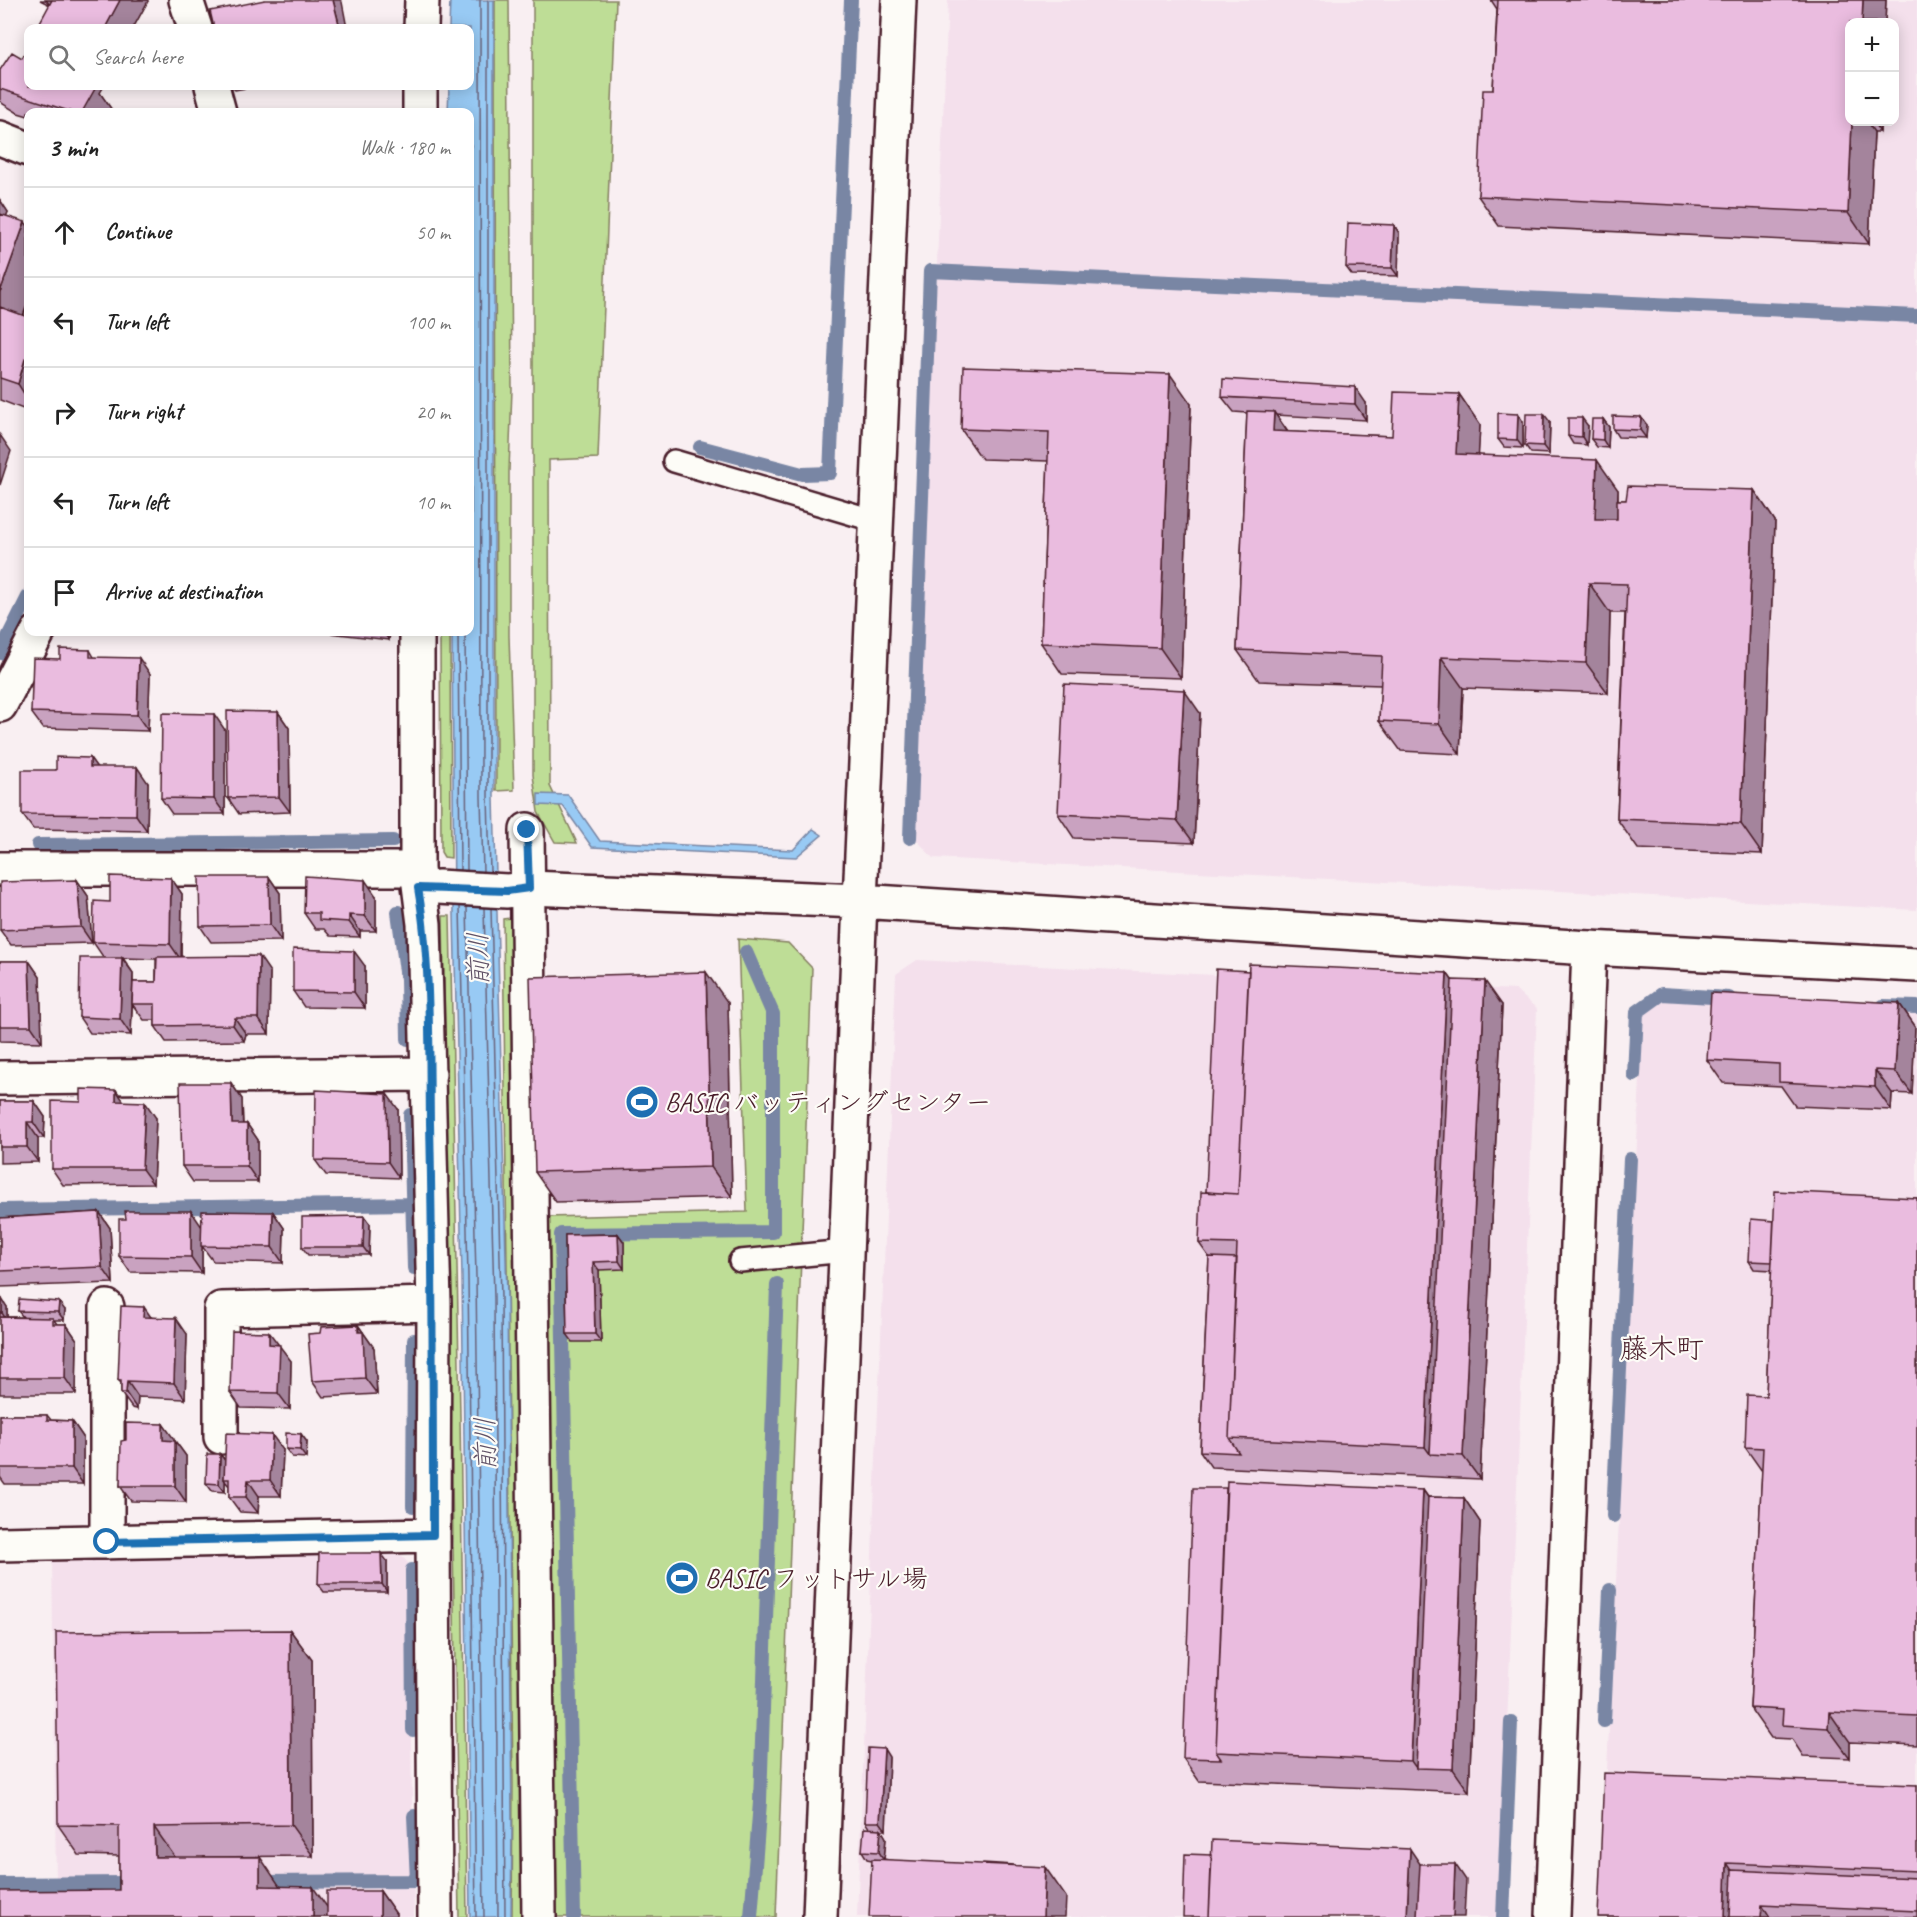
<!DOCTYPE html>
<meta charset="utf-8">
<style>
body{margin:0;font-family:Caveat,"Klee One",sans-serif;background:#f6f6f6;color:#222}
.controls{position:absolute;right:18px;top:18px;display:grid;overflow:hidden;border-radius:12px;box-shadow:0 3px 15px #0003}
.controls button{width:54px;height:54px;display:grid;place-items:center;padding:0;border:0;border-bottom:2px solid #e0e0e0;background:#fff;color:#222;font:30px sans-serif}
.stop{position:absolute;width:18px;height:18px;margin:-14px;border:4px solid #1f6fb2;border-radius:50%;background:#fff}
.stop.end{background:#1f6fb2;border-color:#fff;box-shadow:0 2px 6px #0008}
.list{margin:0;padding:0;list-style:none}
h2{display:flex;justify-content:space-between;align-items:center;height:78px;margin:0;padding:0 24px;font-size:26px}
h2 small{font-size:20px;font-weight:400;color:#767676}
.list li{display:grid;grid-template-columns:39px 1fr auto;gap:18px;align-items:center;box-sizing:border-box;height:90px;padding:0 24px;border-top:2px solid #e0e0e0}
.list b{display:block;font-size:22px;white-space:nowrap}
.list em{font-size:20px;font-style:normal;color:#767676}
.icon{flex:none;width:33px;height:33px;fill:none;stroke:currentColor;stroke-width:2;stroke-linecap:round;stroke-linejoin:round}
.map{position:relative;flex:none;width:1917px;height:1917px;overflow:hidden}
.search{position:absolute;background:#fff;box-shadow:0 3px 15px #0003;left:24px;top:24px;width:450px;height:66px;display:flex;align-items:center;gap:15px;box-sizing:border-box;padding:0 21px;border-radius:12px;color:#767676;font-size:22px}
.panel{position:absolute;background:#fff;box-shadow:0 3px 15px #0003;left:24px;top:108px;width:450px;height:528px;border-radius:12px}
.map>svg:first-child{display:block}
</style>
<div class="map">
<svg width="1917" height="1917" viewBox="0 0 1917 1917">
<rect width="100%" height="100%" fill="#f9eff2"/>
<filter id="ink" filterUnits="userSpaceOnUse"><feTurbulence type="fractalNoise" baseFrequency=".0167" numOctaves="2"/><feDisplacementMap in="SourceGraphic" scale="12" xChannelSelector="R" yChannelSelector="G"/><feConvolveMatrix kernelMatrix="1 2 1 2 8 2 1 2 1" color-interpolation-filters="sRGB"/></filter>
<g filter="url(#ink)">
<path fill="#f4e0ec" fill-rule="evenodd" d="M948 0H1917V910L933 858 913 836ZM1850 22H1894V122H1850Z
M917 960 1516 990 1537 1009 1499 1917H857L896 974Z
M1665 1000 1917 1013V1917H1600L1643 1015Z
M399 1553 408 1563 414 1917H0V1889L56 1888 52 1556Z"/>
<path fill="#bedd96" stroke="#847e60" stroke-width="1.5" d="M495 0H509L512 389 509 471V636L514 790 496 791Z
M533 0H616L598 458 549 460 550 786 577 843 555 842 538 812 533 775Z
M440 632H450L451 858 444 857 441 852Z
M443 916H450L460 1416 467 1917H459Z
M511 918 516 923 525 1917H512L513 1785 503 919Z
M738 939 788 943 812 968 776 1917H554L547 1217 747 1212Z"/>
<path fill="#98caf4" stroke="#7986a4" stroke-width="1.5" d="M450 0H494V797L507 1298 512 1825 511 1917H470L462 1277 454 914 452 632H470V112H448L449 86H470V28H449Z
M538 794 568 795 600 841 793 850 813 829 822 835 796 857 592 847 563 806 538 805Z"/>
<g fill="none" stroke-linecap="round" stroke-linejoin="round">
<path stroke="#69637b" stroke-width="1.5" d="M480 0 481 797 483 872
M488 0V796L490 872
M470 125 471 128V613L470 615
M458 632 460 870
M465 632 467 871
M460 906 468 1277 476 1917
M467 907 476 1277 484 1917
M484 908 494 1298 498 1917
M491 908 501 1298 505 1917"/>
<path stroke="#7986a4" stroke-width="14" d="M700 447 802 474 830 473 851 0
M0 653 28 597
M910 838 930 271 1917 316
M38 845 393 841
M398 912 407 979 408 1039
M1883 1006 1917 1007
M1634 1075 1637 1012 1662 994 1729 998
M410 1115 414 1268
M0 1210 413 1204
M413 1506 414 1340
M1613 1516 1630 1159
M412 1570 413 1730
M1604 1721 1610 1590
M260 1882 417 1881 414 1816
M0 1884 127 1883
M574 1917 561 1234 773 1232V1014L746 952
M751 1917 760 1802 777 1284
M1503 1917 1511 1722"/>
<g stroke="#4a1f2b" stroke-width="26">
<path id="lane" d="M674 461 876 521
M740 1261 846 1251"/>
</g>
<g stroke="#4a1f2b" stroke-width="38">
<path id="street" d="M186 0 195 28
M421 28 422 0
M212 86 219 112
M420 112V86
M0 138 28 149
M417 632V869L424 924 434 1304 433 1535 435 1917
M0 705 38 632
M527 830 539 1917
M0 869H417
M0 1078 429 1074
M107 1307V1542
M221 1437V1309L434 1304
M0 1544 433 1535
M1553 1917 1589 948"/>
</g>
<g stroke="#4a1f2b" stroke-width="38">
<path id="secondary" d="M438 887 507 891 529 888 860 901 1589 948 1917 965
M820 1917 860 901 899 0"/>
</g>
<use href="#lane" stroke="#fdfcf7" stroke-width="21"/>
<use href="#street" stroke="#fdfcf7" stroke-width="33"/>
<use href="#secondary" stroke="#fdfcf7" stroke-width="33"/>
</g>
<path fill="#c9a2c0" stroke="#4a1f2b" stroke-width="1.5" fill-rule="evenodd" d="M40 0H147L148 1 133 28H37L50 5Z
M1491 0H1886L1885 22H1850V122H1880V132H1874L1869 244 1499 226 1478 196 1493 90 1497 9Z
M22 58 100 93 112 110 111 112H28V116L18 113 3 104 0 101V70Z
M231 86H257L235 90Z
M0 200 8 212 6 216 28 226V302L24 315 28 317V411L0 400Z
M1394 225 1399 233 1398 276 1352 275 1346 267Z
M1459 394 1480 425 1478 455 1618 490V500H1626L1754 490 1775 521 1762 854 1638 849 1617 819 1625 613H1610L1608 693 1463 688 1460 754 1401 751 1379 721 1381 685 1259 681 1237 650 1247 413 1234 412 1222 397 1366 403V420L1276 415 1288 432 1392 436Z
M1191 404 1181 678 1062 674 1041 643 1048 461 982 459 961 429Z
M1518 414 1523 422V448L1504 447 1498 439Z
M1603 419 1609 427 1608 448 1597 447 1591 439Z
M1550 422 1549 454 1531 453 1525 445Z
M1647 425 1646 438 1618 437 1613 429Z
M1588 426 1587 445 1573 444 1568 436Z
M321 632H390L389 640Z
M90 650 94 657 150 674 148 731 43 728 31 712 60 659Z
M278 712 289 728 290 812 239 814 228 798Z
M1200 713 1194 843 1074 838 1058 814Z
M225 730V814H172L161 798Z
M90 758 96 767 148 783 147 831 33 829 22 814 56 770Z
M269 877 280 893 281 941 211 942 200 926Z
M171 878 182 894 181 956 270 972 269 1034H246L244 1041 166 1042 155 1026V1020H144L132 1004 133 988 131 1035 90 1033 79 1017 104 958 93 942 110 902ZM123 958 156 959V982H133V973Z
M77 880 88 896 92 943 11 945 0 930Z
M376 896V931H360V937L330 936 324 929H315L304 913Z
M0 961H29L40 977 42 1042 0 1041Z
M365 966V1008L304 1007 293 991Z
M1249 971 1447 973 1452 980 1502 1005 1480 1479 1211 1467 1200 1451 1209 1257 1199 1243 1206 1192Z
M728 1003 732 1197 556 1202 535 1172Z
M1899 1003 1915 1026 1912 1094 1892 1093 1891 1110 1795 1106 1781 1086 1723 1083 1707 1060Z
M231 1083 242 1099 243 1124H247L258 1140V1182H193L182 1166Z
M116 1090 123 1101 156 1118 153 1184 63 1185 52 1169 81 1102Z
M0 1101H34L45 1117 44 1138H38V1162L0 1163Z
M398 1109 399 1178 326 1175 315 1160Z
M1917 1198V1745L1850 1742V1758L1803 1756 1792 1739 1771 1738 1750 1708 1762 1471 1745 1447 1766 1396 1772 1270 1754 1269 1749 1261 1774 1221Z
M99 1212 110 1228 113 1283 0 1287V1218Z
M273 1212 284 1228 283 1263 213 1261 202 1246V1273L130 1272 119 1256 202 1227Z
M370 1224 369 1255H308L302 1247Z
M618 1234 624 1242V1269L599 1270 601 1342H573L567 1334 565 1235Z
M0 1299 7 1307V1317H23L18 1311 65 1310 64 1320H54L57 1324H66L77 1340 76 1394H0Z
M151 1317 187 1334 185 1399 138 1397 137 1409 132 1408 121 1393V1383L118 1380Z
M358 1325 374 1348 377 1394 323 1397 312 1381 320 1333Z
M278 1345 291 1361 290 1409 241 1408 230 1392Z
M0 1415H47L51 1420 72 1421 83 1437V1484H5L0 1477Z
M163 1424 174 1441H175L186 1456V1502L131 1501 120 1486 126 1440Z
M301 1434 307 1442 306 1458 292 1457 286 1449Z
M283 1450 281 1496H259L258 1513 240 1512 229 1497V1486L225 1481V1492L212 1491 206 1483 220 1454 225 1460Z
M1423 1490 1428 1497 1464 1498 1480 1522 1469 1792 1199 1781 1183 1758Z
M387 1561V1592H324L318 1584Z
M290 1630 312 1660 313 1856 203 1857 280 1886 327 1907 380 1891 396 1914V1917H0L119 1890V1856L79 1855 58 1825Z
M889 1757 886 1830H881L886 1838 884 1859 1066 1897 867 1859 862 1851 870 1829 865 1822Z
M1917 1785V1917H1598Z"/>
<path fill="#a4849c" stroke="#4a1f2b" stroke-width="1.5" d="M46 0H52L50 5Z
M120 0H147L148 1 133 28H105Z
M333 0H340L342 2 347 28H340Z
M1863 0H1886L1885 22H1862Z
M83 86H104L100 93 112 110 111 112H82Z
M1852 122H1867L1874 132 1869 244 1848 213Z
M1873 122H1880V132Z
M0 200 8 212 0 232Z
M25 222 28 226V302L16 335 0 312V292Z
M1394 225 1399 233 1398 276 1392 268Z
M25 359 28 363V400L18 384Z
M1170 374 1191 404 1181 678 1160 648Z
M1355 387 1366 403V420L1355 404Z
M1459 394 1480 425 1477 484 1456 454Z
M1274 412 1295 443 1273 431Z
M1518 414 1523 422V448L1517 440Z
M1544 414 1550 422 1549 454 1543 446Z
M1641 417 1647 425 1646 438 1640 430Z
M1582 418 1588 426 1587 445 1582 437Z
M1603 419 1609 427 1608 448 1603 440Z
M0 435 11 451 0 485Z
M1597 460 1618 490 1616 549 1595 519Z
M1754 490 1775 521 1762 854 1741 824Z
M1589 583 1610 613 1608 693 1586 663Z
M383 632H390L389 640Z
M1441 657 1463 688 1460 754 1439 724Z
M139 658 150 674 148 731 137 715Z
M1184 690 1200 713 1194 843 1177 820Z
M278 712 289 728 290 812 279 797Z
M214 714 225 730V814L214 799Z
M90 758 101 773 90 767Z
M137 767 148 783 147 831 136 815Z
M269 877 280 893 281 941 270 925Z
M171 878 182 894 181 960 170 944Z
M77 880 88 896 92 943 81 927Z
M365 880 376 896V931L365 916Z
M349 915 360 931V937L349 922Z
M354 951 365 966V1008L354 992Z
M259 956 270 972 269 1034 258 1018Z
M122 958 133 973 131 1035 120 1019Z
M29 961 40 977 42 1042 31 1026Z
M706 972 728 1003 732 1197 711 1167Z
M1447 973 1468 1003 1430 1454 1425 1447Z
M1485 981 1502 1005 1480 1479 1463 1456Z
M1899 1003 1915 1026 1912 1094 1895 1071Z
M235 1018 246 1034 244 1041 233 1025Z
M1875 1070 1892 1093 1891 1110 1875 1087Z
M231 1083 242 1099 243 1139 232 1124Z
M116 1090 127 1106 116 1101Z
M387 1094 398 1109 399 1178 388 1162Z
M34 1101 45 1117 44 1138 33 1122Z
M145 1102 156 1118 153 1184 142 1169Z
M27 1122 38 1138V1162L27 1147Z
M247 1124 258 1140V1182L247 1166Z
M191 1211 202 1227V1273L191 1257Z
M99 1212 110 1228 113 1283 102 1267Z
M273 1212 284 1228 283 1263 272 1247Z
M364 1216 370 1224 369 1255 363 1247Z
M618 1234 624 1242V1269L619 1261Z
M593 1262 599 1270 601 1342 595 1334Z
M2 1299 7 1307V1321L2 1313Z
M59 1302 65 1310 64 1320 58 1312Z
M144 1307 155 1323 143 1317Z
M176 1318 187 1334 185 1399 174 1383Z
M66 1324 77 1340 76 1394 65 1378Z
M358 1325 374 1348 377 1394 365 1378Z
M269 1332 291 1361 290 1409 278 1393 269 1344Z
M127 1381 138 1397 137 1409 126 1393Z
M72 1421 83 1437V1484L72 1468Z
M163 1424 174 1439V1456L163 1440Z
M301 1434 307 1442 306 1458 300 1450Z
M272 1435 283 1450 281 1496 270 1480Z
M175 1441 186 1456V1502L175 1486Z
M220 1454 226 1462 224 1479 225 1481V1492L219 1484Z
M248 1480 259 1496 258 1513 246 1497Z
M1423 1490 1444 1521 1416 1768 1411 1761Z
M1464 1498 1480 1522 1469 1792 1453 1769Z
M381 1553 387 1561V1592L382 1584Z
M290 1630 312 1660 313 1856 291 1825Z
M1829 1712 1850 1742V1758L1828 1728Z
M884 1749 889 1757 886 1830 880 1822Z
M154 1827 175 1857H155Z
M881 1829 886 1838 884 1860 879 1852Z
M1410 1849 1431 1880 1429 1917H1407Z
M260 1857 281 1888 260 1886Z
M1727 1863 1748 1894 1747 1917H1725Z
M1455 1864 1466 1880 1464 1917H1453Z
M1045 1867 1066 1897 1065 1917H1043Z
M313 1887 334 1917H313Z
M380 1891 396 1914V1917H380Z
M1762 1904 1770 1917H1761Z"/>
<path fill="#eabcdf" stroke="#4a1f2b" stroke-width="1.5" d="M52 0H120L105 28H37Z
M265 0H333L340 28H214L210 11Z
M1498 0H1863L1862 22H1850V122H1852L1848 213 1478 196 1483 90H1493Z
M28 46V86H92L96 87 82 112H72L0 89V70L12 52 22 58Z
M0 214 25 222 0 292Z
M1348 223 1394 225 1392 268 1346 267Z
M0 307 28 317V360L25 359 18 384 0 378Z
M963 367 1170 374 1160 648 1041 643 1049 432 961 429Z
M1223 379 1355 387V404L1222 397Z
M1394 392 1459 394 1456 454 1597 460 1595 519H1617V500H1626L1628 486 1754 490 1741 824 1617 819 1627 584 1589 583 1586 663 1441 657 1439 724 1379 721 1382 656 1237 650 1247 411 1274 412 1273 431 1392 436Z
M1498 413 1518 414 1517 440 1498 439Z
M1526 414H1544L1543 446 1525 445Z
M1613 416 1641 417 1640 430 1613 429Z
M1568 418H1582V437L1568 436Z
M1592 419H1603V440L1591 439Z
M60 649 90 650V657L139 658 137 715 31 712 33 658 60 659Z
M1064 684 1184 690 1177 820 1058 814Z
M227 711 278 712 279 797 228 798Z
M162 713 214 714V799L161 798Z
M56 757 90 758V767H137L136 815 22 814V770H56Z
M110 876 171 878 170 944 93 942 94 901 110 902Z
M305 876 365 880V916L349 915V922L319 920V913H304Z
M199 877H269L270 925 200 926Z
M77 880 81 927 0 930V882Z
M293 949 354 951V992L293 991Z
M259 956 258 1018H235L233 1025 155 1026V1004H132L133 982H156L157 957Z
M80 958H122L120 1019 79 1017Z
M0 961H29L31 1026H0Z
M1249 964 1447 973 1425 1447 1229 1438 1237 1244 1199 1243 1201 1192 1238 1194Z
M1216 969 1249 971 1238 1194 1206 1192Z
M706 972 711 1167 535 1172 530 977Z
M1452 980 1485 981 1463 1456 1430 1454Z
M1711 993 1899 1003 1895 1071 1875 1070V1087L1779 1082V1064L1707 1060Z
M180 1083H231L232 1124H247V1166H182Z
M81 1089 116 1090V1101L145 1102 142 1169H52V1101L81 1102Z
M316 1090 387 1094 388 1162 315 1160Z
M0 1101H34L33 1122H27V1147H0Z
M1775 1191 1917 1198V1716L1829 1712 1828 1728 1782 1725 1783 1710 1750 1708 1763 1448 1745 1447 1747 1395 1766 1396Z
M125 1211H191V1257L119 1256V1219H126Z
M202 1211 273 1212 272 1247 201 1246Z
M99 1212 102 1267 0 1271V1218Z
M364 1216 363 1247H302V1217Z
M1751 1219 1774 1221 1772 1262 1749 1261Z
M618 1234 619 1261 593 1262 595 1334H567L565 1235Z
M1209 1257 1237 1258 1229 1438 1239 1453 1200 1451Z
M0 1299H2V1313H0Z
M19 1299 59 1302 58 1312 18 1311Z
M121 1306 144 1307 143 1317 176 1318 174 1383 127 1381 126 1393H121V1380H118Z
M0 1317 53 1318V1324H66L65 1378H0Z
M358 1325V1332H363L365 1378 312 1381 308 1334 320 1333 321 1327Z
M232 1331 269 1332V1344L280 1345 278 1393 230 1392Z
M0 1415H47V1420L72 1421V1468H0Z
M126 1423 163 1424V1440L175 1441V1486H120L121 1441 126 1440Z
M226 1433 272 1435 270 1480H248L246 1497H229V1479H224Z
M286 1433 301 1434 300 1450 286 1449Z
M207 1454H220L219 1484 206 1483Z
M1227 1481 1423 1490 1411 1761 1216 1752Z
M1193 1488H1226L1216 1752 1221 1759 1183 1758Z
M1428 1497 1464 1498 1453 1769 1416 1768Z
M319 1553H381L382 1584H318Z
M290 1630 291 1825 154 1827 155 1857H260V1886L313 1887V1917H0V1891L119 1890V1826L58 1825 56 1632Z
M868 1748 884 1749 880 1822H865Z
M1604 1773 1917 1785V1871L1727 1863 1725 1917H1598Z
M864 1828 881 1829 879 1852 862 1851Z
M1212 1840 1410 1849 1407 1917H1209Z
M1185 1854 1212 1855 1209 1917H1183Z
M872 1859 1045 1867 1043 1917H869Z
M983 1863 1015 1865 983 1864Z
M1420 1864H1455L1453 1917H1417Z
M1732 1870 1917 1878V1911L1762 1904 1761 1917H1730Z
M327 1891H380V1917H327Z"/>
</g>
<g fill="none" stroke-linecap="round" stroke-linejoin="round" filter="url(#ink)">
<path stroke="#1f6fb2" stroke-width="8" d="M107 1542 433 1535C433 1397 433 1260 430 1123 429 1046 431 963 418 888L507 891 529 888 527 830"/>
</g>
<defs>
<g id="stadium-disc" transform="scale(1.725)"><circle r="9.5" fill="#1f6fb2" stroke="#fdfcf7"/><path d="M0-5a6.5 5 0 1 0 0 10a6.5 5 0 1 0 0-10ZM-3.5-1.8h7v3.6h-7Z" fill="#fff"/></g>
</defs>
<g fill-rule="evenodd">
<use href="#stadium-disc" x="642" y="1102"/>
<use href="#stadium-disc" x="682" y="1578"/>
</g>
<g text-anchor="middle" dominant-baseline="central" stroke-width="4.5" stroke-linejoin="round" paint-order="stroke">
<g font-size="26" fill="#4a1f2b" stroke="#fdfcf7" text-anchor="start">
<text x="665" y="1102">BASIC バッティングセンター</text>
<text x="705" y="1578">BASIC フットサル場</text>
</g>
<g font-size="27" font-style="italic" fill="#615267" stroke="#fdfcf7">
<text transform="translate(478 959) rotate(-91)">前川</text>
<text transform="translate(485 1444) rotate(-91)">前川</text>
</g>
<g font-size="28" fill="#4a1f2b" stroke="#fdfcf7">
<text x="1662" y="1348">藤木町</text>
</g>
</g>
</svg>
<div class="controls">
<button>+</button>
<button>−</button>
</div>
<div class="stop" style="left:107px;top:1542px"></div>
<div class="stop end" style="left:527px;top:830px"></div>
<div class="search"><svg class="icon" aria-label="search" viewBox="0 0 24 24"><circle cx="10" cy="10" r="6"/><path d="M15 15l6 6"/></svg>Search here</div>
<section class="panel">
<h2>3 min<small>Walk · 180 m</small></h2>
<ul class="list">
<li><svg class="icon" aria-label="ahead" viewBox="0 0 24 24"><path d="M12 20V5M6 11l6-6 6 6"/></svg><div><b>Continue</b></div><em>50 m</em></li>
<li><svg class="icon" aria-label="left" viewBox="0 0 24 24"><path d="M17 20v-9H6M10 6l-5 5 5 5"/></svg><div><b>Turn left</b></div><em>100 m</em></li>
<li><svg class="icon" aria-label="right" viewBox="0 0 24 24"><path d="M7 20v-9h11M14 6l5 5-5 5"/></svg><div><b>Turn right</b></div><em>20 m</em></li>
<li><svg class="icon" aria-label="left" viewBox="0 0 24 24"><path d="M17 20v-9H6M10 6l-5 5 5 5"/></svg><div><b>Turn left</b></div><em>10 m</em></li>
<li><svg class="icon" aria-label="arrive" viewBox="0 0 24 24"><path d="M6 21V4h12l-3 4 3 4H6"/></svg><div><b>Arrive at destination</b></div></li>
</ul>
</section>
</div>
